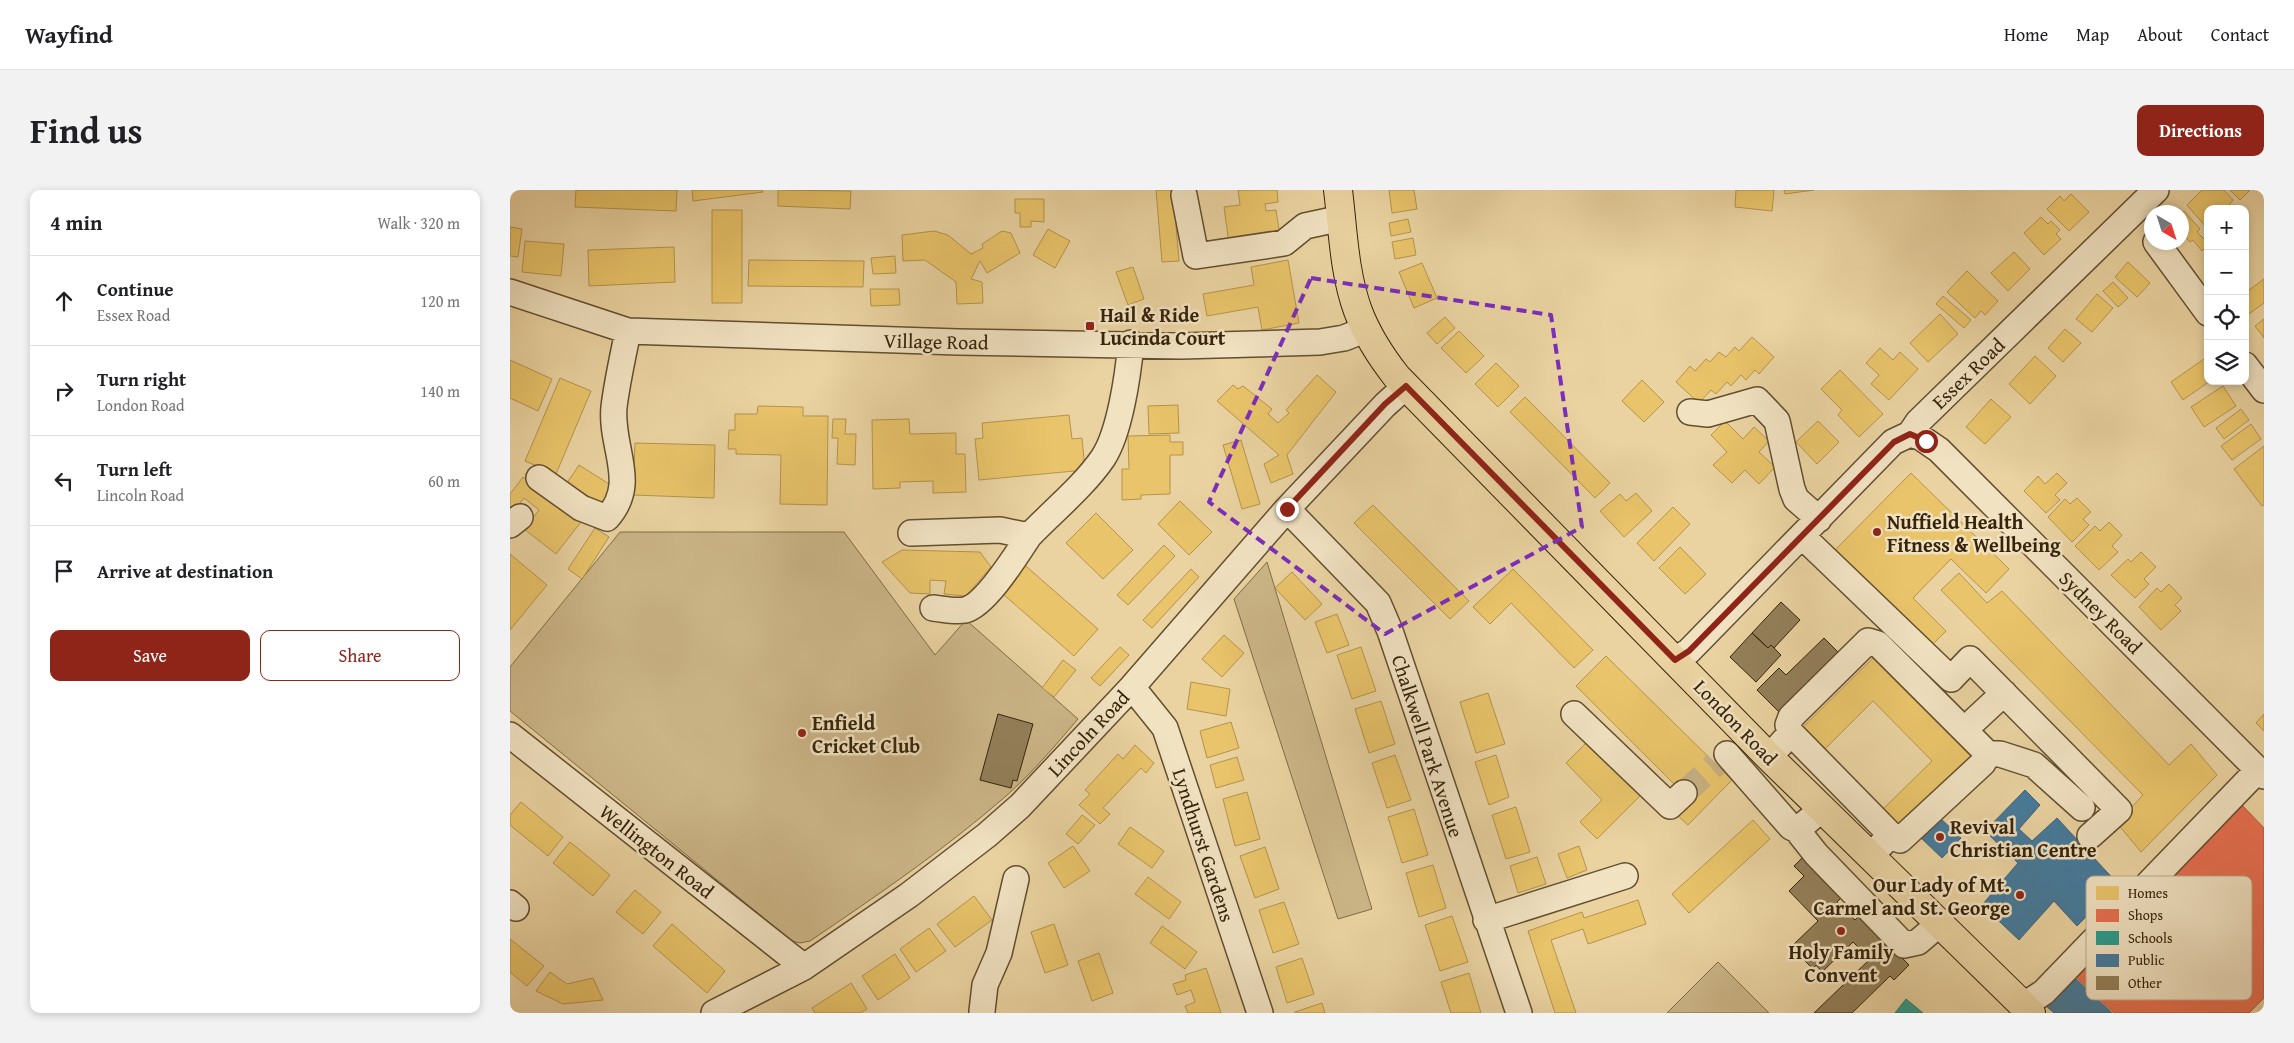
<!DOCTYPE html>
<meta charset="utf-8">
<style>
body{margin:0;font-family:"Gentium Book Plus",serif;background:#f2f2f2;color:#202124}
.controls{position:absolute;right:15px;top:15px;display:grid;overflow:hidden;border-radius:10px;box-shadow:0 2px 8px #0003}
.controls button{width:45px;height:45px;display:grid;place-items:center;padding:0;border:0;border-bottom:1px solid #e0e0e0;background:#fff;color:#202124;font:25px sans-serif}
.compass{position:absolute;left:1634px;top:15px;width:45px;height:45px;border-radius:50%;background:#fff;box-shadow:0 2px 8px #0003;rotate:141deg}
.stop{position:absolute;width:15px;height:15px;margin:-11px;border:4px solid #8f2418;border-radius:50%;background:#fff}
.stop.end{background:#8f2418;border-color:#fff;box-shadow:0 1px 5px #0008}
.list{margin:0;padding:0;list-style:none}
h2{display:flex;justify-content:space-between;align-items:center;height:65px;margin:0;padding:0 20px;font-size:21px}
h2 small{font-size:16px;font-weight:400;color:#757577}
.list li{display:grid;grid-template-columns:32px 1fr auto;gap:15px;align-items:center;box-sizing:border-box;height:90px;padding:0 20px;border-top:1px solid #e0e0e0}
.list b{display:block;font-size:19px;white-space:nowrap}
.list p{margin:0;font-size:16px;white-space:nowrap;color:#757577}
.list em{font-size:16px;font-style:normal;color:#757577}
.actions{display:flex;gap:10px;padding:15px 20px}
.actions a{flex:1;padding:11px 0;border:1px solid #8f2418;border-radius:10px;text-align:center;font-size:18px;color:#8f2418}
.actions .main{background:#8f2418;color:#fff}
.icon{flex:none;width:28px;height:28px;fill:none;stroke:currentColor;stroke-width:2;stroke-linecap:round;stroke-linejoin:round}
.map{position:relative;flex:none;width:1754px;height:823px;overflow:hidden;border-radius:10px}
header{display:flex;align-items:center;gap:30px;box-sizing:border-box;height:70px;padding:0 25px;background:#fff;border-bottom:1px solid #e0e0e0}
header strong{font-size:24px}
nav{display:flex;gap:28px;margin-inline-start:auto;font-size:18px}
.intro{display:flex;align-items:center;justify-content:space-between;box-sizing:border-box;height:120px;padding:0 30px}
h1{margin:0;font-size:35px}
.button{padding:12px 22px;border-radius:10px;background:#8f2418;color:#fff;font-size:18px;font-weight:700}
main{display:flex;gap:30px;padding:0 30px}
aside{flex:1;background:#fff;border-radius:10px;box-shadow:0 2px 8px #0003}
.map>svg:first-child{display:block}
</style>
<header>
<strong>Wayfind</strong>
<nav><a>Home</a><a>Map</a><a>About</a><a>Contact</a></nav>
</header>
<div class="intro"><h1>Find us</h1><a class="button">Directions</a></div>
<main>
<aside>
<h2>4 min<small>Walk · 320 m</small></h2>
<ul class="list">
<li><svg class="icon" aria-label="ahead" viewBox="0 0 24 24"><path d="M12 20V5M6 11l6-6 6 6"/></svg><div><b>Continue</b><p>Essex Road</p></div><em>120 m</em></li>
<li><svg class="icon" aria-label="right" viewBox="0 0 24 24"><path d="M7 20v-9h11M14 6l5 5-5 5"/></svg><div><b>Turn right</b><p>London Road</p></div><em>140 m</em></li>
<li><svg class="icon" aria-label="left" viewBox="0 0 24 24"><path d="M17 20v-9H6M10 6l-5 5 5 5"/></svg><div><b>Turn left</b><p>Lincoln Road</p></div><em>60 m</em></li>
<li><svg class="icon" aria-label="arrive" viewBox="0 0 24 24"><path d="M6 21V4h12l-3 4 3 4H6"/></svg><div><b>Arrive at destination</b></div></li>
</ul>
<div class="actions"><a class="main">Save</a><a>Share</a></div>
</aside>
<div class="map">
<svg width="1754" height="823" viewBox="0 0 1754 823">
<rect width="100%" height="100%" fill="#ead3a1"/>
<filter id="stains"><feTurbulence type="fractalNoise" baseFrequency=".004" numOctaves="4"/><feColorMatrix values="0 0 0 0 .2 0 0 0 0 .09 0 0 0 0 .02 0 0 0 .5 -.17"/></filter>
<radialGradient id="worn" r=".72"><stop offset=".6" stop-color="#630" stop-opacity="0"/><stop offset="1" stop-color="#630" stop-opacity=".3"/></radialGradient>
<path fill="#cbb587" stroke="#806c48" d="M110 342H334L425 465 456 430 568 529C545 556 522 583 496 606 434 660 368 705 300 751L290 753 282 751 0 521V477Z
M757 372 862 719 828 729 724 409Z
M1208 772 1259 823H1157Z"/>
<path fill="#e9c46a" stroke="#b3944d" d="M66 0H167L166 21 65 17Z
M182 0H252L253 2 183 11Z
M268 0 341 1 340 19 268 16Z
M646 0H663L669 71 652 72Z
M728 0H767L768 12 755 14 756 21 766 20 770 46 719 54 714 17 730 15Z
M879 0H904L907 19 882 23Z
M1226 0H1264L1262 21 1225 17Z
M1274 0H1304L1275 4Z
M1692 0H1714L1723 10 1719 15 1723 19H1698V35L1696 37 1677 15Z
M1720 0H1740L1730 10Z
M1561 4 1579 22 1559 41 1537 19 1550 6 1554 11Z
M505 9H534V32L521 31V37H510V23H505Z
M202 20H232V113H202Z
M1674 21 1690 39 1687 42 1698 53 1692 61 1683 50 1680 52 1672 43V23Z
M1531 27 1538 34 1541 31 1550 40 1546 44 1551 49 1534 65 1514 43Z
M898 29 901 42 881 46 879 33Z
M0 37 12 39 8 67 0 66Z
M538 39 560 51 545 78 523 65Z
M424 41 438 45 461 64 473 58 472 54 492 41 501 43 510 63 477 83 470 71 461 89 472 92 473 113 447 114 446 92 415 70 393 71 392 45Z
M903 48 906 65 885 69 882 52Z
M15 51 54 54 51 86 12 82Z
M164 57 165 92 79 96 78 60Z
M1504 62 1520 79 1498 101 1481 83Z
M385 66 386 83 363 84 361 68Z
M239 70 354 71 353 97 238 96Z
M778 70 789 133 752 140 748 117 697 126 693 104 744 95 741 77Z
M1618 72 1640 93 1627 107 1605 87Z
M912 73 927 108 904 118 889 82Z
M623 77 634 109 618 115 606 82Z
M1457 81 1488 111 1475 125 1471 121 1465 128 1437 102Z
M1754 89V113L1736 126 1735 103Z
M1603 92 1618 108 1608 117 1593 101Z
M360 99H389L390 115 361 116Z
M1587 104 1603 118 1582 142 1566 129Z
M1433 106 1461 130 1454 138 1426 114Z
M1430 124 1448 144 1418 172 1400 153Z
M935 127 945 138 927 154 917 143Z
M1754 129V148L1745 136Z
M1555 139 1571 153 1553 172 1538 158Z
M949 141 974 166 956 183 931 158Z
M1242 147 1264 167 1249 184 1245 180 1236 190 1231 185 1221 196 1217 192 1206 204 1201 200 1189 213 1166 192 1180 176 1185 181 1196 169 1200 172 1209 162 1216 167 1225 157 1229 161Z
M1370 158 1383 170 1390 162 1408 179 1379 210 1361 194 1369 185 1356 173Z
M1525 166 1546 186 1520 214 1499 194Z
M1694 169 1698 174V191H1700L1673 210 1661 192Z
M0 170 42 189 28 221 0 208Z
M986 173 1009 196 988 217 965 194Z
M1330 180 1373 224 1349 247 1328 225 1332 220 1311 199Z
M807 185 826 202 777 265 783 284 761 293 754 274 769 265 707 211 723 195 728 199 733 196 762 219 758 224 768 233 779 223 776 220Z
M50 188 81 201 46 284 15 271Z
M1132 190 1154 212 1134 232 1112 211Z
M1713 196 1726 216 1694 237 1681 217Z
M1015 207 1100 293 1085 308 1000 222Z
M1481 209 1501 227 1475 254 1456 237Z
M668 215 669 243 639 244 638 216Z
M248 216 293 217V226H318L317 315 270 314 271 265 226 264V259H218L219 240H225V224H247Z
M1731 219 1739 230 1714 249 1706 238Z
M559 225 562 249 572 248 575 280 469 290 465 249 473 248 472 233Z
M323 229H336L335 244H346L345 275 327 274 328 248H322Z
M399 229 400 244 446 243V264H455L456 302 423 303V291L390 292V298L363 299 362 230Z
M1215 231 1233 249 1244 237 1259 251 1249 262 1265 277 1249 294 1235 280 1222 293 1203 275 1217 262 1201 245Z
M1308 231 1329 252 1307 274 1286 252Z
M1741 234 1751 249 1722 270 1711 256Z
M660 245V252H673V265H660V304L631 305V309L612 310V279H619L618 246Z
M731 250 750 314 732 319 713 255Z
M125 253 205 255 204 308 123 305Z
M1754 256V315L1752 316 1724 279Z
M69 275 104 297 93 315 57 293Z
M1401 283 1499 379 1476 403 1441 369 1403 408 1436 441 1420 457 1323 362Z
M1547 283 1557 293 1545 305 1550 310 1536 323 1514 301 1528 286 1535 294Z
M13 287 71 332 46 364 14 339 29 320 14 308 0 326V304Z
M1126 303 1142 321 1114 347 1090 321 1110 304 1116 311Z
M1567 308 1581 322 1573 329 1579 335 1562 352 1538 327 1555 309 1560 314Z
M670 311 702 342 679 365 648 334Z
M863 315 959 411 940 429 844 333Z
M1163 317 1180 334 1144 371 1127 353Z
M586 323 623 360 593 389 556 353Z
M1599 332 1612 345 1602 356 1608 362 1589 380 1565 356 1585 336 1590 341Z
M85 338 99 347 72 389 58 379Z
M654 355 665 366 618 415 607 405Z
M1170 357 1196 384 1175 404 1149 378Z
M392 360 470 362 481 377 456 406 434 404 436 391 420 390V404L400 403 372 372Z
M1631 362 1646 377 1634 389 1639 394 1625 408 1601 385 1618 369 1621 372Z
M0 364 37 395 0 440Z
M510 371 588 439 564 466 486 398Z
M681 379 689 387 642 438 633 430Z
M1003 379 1083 460 1064 478 1001 413 980 434 963 417Z
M782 382 812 414 795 430 765 398Z
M1449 383 1477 413 1492 401 1659 575 1681 554 1707 585 1631 662 1607 633 1633 605 1431 400Z
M1659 394 1672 408 1665 415 1671 421 1651 440 1629 417 1647 398 1651 402Z
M827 424 839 455 817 463 805 432Z
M714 445 734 463 712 487 692 469Z
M610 457 619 465 590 496 581 488Z
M851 457 866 501 842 509 827 465Z
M1096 466 1222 590 1178 635 1165 623 1179 609 1066 496Z
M1364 467 1467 571 1390 647 1368 624 1422 571 1363 511 1309 565 1287 543Z
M553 470 566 480 544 507 532 498Z
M681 492 720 499 716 526 677 519Z
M978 503 995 554 966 563 950 512Z
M871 511 885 554 859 563 845 519Z
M1754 524V541L1746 533Z
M721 532 729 558 697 568 690 541Z
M1078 551 1131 605 1087 649 1070 632 1092 610 1056 573Z
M625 555 644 573 636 583 631 578 593 618 600 624 590 634 569 615 580 604 575 600 608 564 613 569Z
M885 565 901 610 877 618 862 573Z
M986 565 999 607 979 615 965 572Z
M727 567 734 590 706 598 700 575Z
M737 602 750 649 725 656 713 609Z
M11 612 53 647 38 666 0 635V625Z
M1006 617 1020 662 996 669 982 625Z
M904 619 918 665 892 673 878 627Z
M572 625 585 635 568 654 556 644Z
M1243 630 1260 649 1179 723 1162 704Z
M620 637 654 661 642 678 608 654Z
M60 652 100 685 83 706 43 673Z
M563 656 580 681 554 698 538 673Z
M1069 656 1077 680 1057 688 1048 664Z
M755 657 769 699 745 708 730 666Z
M1027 667 1036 694 1008 703 1000 676Z
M923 675 936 718 909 727 896 683Z
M638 687 671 712 659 729 625 704Z
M125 700 151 722 133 744 106 722Z
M464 706 482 730 445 757 427 734Z
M1128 710 1136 734 1078 754 1073 739 1041 750 1066 823H1045L1018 741 1072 722 1074 728Z
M774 712 789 754 763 763 749 720Z
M942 726 958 772 930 781 915 735Z
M162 734 215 781 197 803 143 756Z
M544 734 558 775 535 783 521 742Z
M652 736 687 762 675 779 640 753Z
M419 738 436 761 406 782 390 759Z
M0 749 34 776 17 796 0 782Z
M589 763 603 803 582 811 568 771Z
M385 764 400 788 368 810 352 786Z
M792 768 804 804 777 813 766 777Z
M696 778 711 823H678L675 816 685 812 681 800 667 805 663 794 676 790 675 785Z
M40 782 57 794 83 788 93 810 53 814 26 801Z
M959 783 971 823H941L931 792Z
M341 793 357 819 350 823H305L302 818Z
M812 813 815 823H785V822Z"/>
<path fill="#e76f51" stroke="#b2583c" d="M1732 615 1754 638V808L1739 823H1604L1564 785Z"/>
<path fill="#2a9d8f" stroke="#2d7867" d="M1396 809 1413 823H1385Z"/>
<path fill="#457b9d" stroke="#406171" d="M1515 600 1530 615 1509 639 1522 651 1547 628 1608 694 1567 736 1544 711 1509 750 1472 715 1508 673 1475 641Z
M1428 626 1451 648 1432 668 1409 646Z
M1563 786 1602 823H1544L1535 815Z"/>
<path fill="#937f59" stroke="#35230a" d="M1271 412 1290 430 1264 458 1261 455 1258 458 1242 443Z
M1242 443 1258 458 1261 455 1271 465 1246 492 1220 467Z
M1314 448 1332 466 1272 525 1247 500 1269 478 1276 485Z
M488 524 523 534 507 591 503 590 501 598 470 590Z
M1296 664 1335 704 1327 712 1345 730 1350 725 1399 775 1384 790 1380 786 1342 823H1304L1360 769 1343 752 1312 782 1306 775 1303 779 1290 766 1293 764 1284 754 1308 731 1279 701 1294 686 1284 676Z"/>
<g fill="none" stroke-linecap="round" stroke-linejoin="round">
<path stroke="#c6b083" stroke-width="25" stroke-dasharray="25 12" stroke-linecap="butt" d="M1174 603 1206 574"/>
<g stroke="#624f30" stroke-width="28">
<path id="minor" d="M674 5 686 66 774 53 795 36 832 28
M1646 52 1698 123
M0 102 118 141 448 152 671 156 810 152 834 148 857 139
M1735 175 1754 200
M1180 222 1198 224 1247 210 1267 231 1282 299 1286 309 1309 329
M1400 244 1410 247 1429 260 1754 586
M29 288 71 318 97 328C129 293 100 258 104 217 107 192 113 166 118 141
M777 319 868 413 880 441 1009 823
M0 335 10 327
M401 343 490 340 519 346C507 364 476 415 455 420 445 422 433 419 423 418
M519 346C543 321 573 297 593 268 610 242 618 185 621 153
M1292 346 1441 489 1460 469 1609 620 1580 646
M1165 470 1179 461 1383 252 1400 244 1408 232 1646 0
M622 497 655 538 750 823
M1064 524 1160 616 1174 603
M1465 530 1494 503
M1281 543 1381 645
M0 545 294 777
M1217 564 1281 637 1287 640 1312 619
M1478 564H1490L1524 575 1572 618
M1259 567 1281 543 1278 535 1281 527 1358 451 1368 454 1478 564 1473 573 1390 650 1381 645 1360 666
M1287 640 1306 664 1394 755 1408 752 1429 734
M0 713 6 718
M976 730 1115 686
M1512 814 1522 810 1534 802 1748 580
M472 821 475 795 489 763 506 689
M204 823 294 777 399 705 477 645 510 616 622 497 777 319 875 215 896 196"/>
</g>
<g stroke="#35230a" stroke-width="30">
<path id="major" d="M828 0C833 40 834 83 848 121 857 145 872 168 887 187L1259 567 1521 823"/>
</g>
<use href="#minor" stroke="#f1e2c2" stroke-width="25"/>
<use href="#major" stroke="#ead3a1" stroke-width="28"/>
</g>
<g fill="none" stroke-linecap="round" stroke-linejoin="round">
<path stroke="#8f2418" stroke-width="6" d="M777 319 875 214 896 196 1165 470 1179 461 1384 252 1400 244 1416 251"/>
</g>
<path fill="none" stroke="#7b2cbf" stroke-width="4" stroke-dasharray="10 6" stroke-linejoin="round" d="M801 88 1041 125 1072 337 875 444 699 312Z"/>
<g fill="#8f2418" stroke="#f1e2c2" stroke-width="2">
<rect x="575" y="131" width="10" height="10" rx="2.5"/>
<circle cx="1367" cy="342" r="5"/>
<circle cx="292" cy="543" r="5"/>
<circle cx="1430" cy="647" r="5"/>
<circle cx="1510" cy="705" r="5"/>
<circle cx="1331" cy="741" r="5"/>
</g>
<g text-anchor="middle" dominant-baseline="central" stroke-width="5" stroke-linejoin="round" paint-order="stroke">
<g font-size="20" font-weight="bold" fill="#35230a" stroke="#f1e2c2" text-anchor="start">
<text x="590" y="124">Hail &amp; Ride<tspan x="590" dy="23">Lucinda Court</tspan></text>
<text x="1377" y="331">Nuffield Health<tspan x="1377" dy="23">Fitness &amp; Wellbeing</tspan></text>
<text x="302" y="532">Enfield<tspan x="302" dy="23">Cricket Club</tspan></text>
<text x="1440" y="636">Revival<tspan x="1440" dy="23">Christian Centre</tspan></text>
<text x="1500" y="694" text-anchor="end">Our Lady of Mt.<tspan x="1500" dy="23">Carmel and St. George</tspan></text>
<text x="1331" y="761" text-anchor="middle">Holy Family<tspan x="1331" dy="23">Convent</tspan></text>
</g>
<g font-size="20" fill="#35230a" stroke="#f1e2c2">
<text transform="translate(426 151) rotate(1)">Village Road</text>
<text transform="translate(1458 183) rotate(-44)">Essex Road</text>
<text transform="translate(1591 422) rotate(45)">Sydney Road</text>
<text transform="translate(1226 532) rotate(46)">London Road</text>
<text transform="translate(578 543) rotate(-47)">Lincoln Road</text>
<text transform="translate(918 556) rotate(72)">Chalkwell Park Avenue</text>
<text transform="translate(694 655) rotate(72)">Lyndhurst Gardens</text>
<text transform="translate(147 661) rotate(38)">Wellington Road</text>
</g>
</g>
<rect x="1576" y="686" width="166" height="124" rx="8" fill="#f1e2c2" stroke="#b9a98b" stroke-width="1"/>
<rect x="1586" y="696" width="23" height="14" fill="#e9c46a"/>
<rect x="1586" y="719" width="23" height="13" fill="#e76f51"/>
<rect x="1586" y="741" width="23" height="14" fill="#2a9d8f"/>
<rect x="1586" y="764" width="23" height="13" fill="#457b9d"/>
<rect x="1586" y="786" width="23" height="14" fill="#937f59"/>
<g font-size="14" fill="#35230a">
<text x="1618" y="708">Homes</text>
<text x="1618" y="730">Shops</text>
<text x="1618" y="753">Schools</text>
<text x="1618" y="775">Public</text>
<text x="1618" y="798">Other</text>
</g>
<rect width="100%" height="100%" filter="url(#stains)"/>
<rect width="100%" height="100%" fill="url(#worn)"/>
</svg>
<div class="controls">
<button>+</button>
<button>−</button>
<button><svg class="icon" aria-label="locate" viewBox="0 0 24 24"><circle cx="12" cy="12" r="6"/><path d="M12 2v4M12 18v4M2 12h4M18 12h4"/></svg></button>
<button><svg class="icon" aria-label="layers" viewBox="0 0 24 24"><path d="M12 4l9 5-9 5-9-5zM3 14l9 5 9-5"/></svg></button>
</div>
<svg class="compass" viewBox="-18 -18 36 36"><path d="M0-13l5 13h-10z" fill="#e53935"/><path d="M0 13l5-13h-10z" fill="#757577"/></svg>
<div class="stop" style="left:1416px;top:251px"></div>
<div class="stop end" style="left:777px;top:319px"></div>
</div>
</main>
